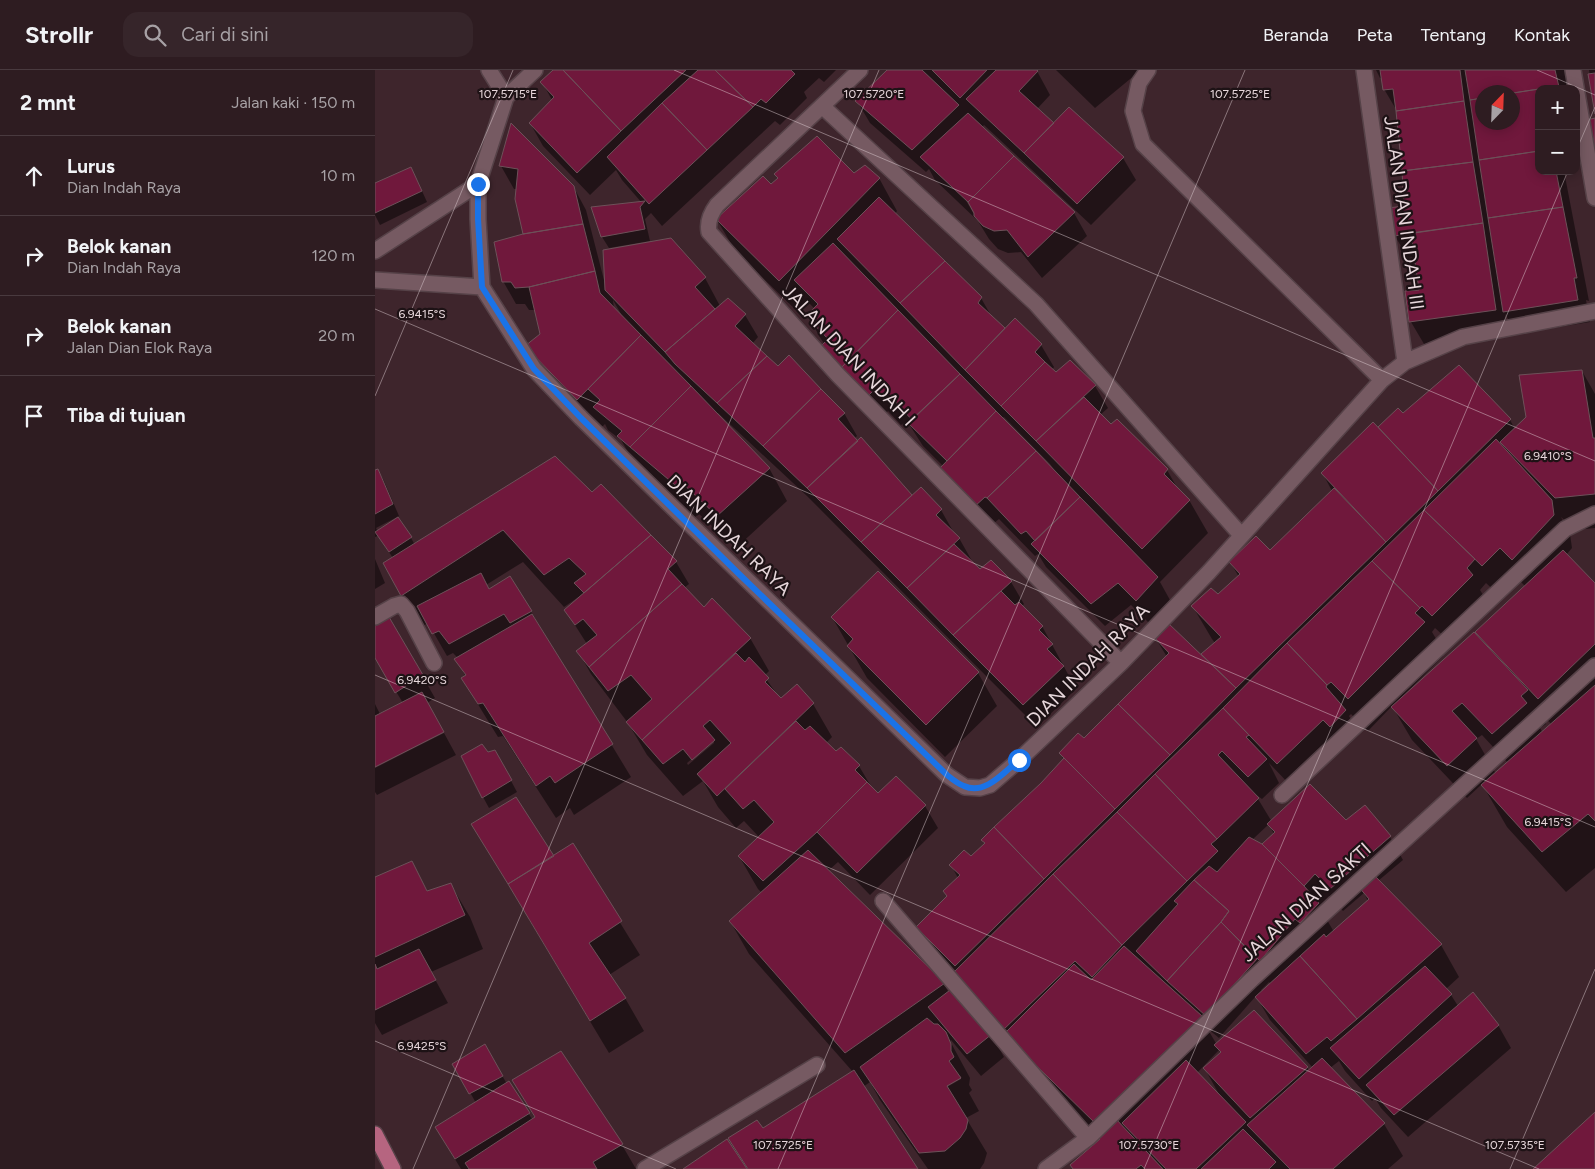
<!DOCTYPE html>
<html lang="id">
<meta charset="utf-8">
<style>
body{margin:0;font-family:Figtree,sans-serif;background:#36252a;color:#f1f3f6}
.controls{position:absolute;right:15px;top:15px;display:grid;overflow:hidden;border-radius:10px;box-shadow:0 2px 12px #0003}
.controls button{width:45px;height:45px;display:grid;place-items:center;padding:0;border:0;border-bottom:1px solid #493a3f;background:#2e1c21;color:#f1f3f6;font:25px sans-serif}
.compass{position:absolute;left:1100px;top:15px;width:45px;height:45px;border-radius:50%;background:#2e1c21;box-shadow:0 2px 12px #0003;rotate:23deg}
.stop{position:absolute;width:15px;height:15px;margin:-11px;border:4px solid #1a73e8;border-radius:50%;background:#fff}
.stop.end{background:#1a73e8;border-color:#fff;box-shadow:0 1px 5px #0008}
.list{margin:0;padding:0;list-style:none}
h2{display:flex;justify-content:space-between;align-items:center;height:65px;margin:0;padding:0 20px;font-size:21px}
h2 small{font-size:16px;font-weight:400;color:#a7a1a5}
.list li{display:grid;grid-template-columns:32px 1fr auto;gap:15px;align-items:center;box-sizing:border-box;height:80px;padding:0 20px;border-top:1px solid #493a3f}
.list b{display:block;font-size:19px;white-space:nowrap}
.list p{margin:0;font-size:16px;white-space:nowrap;color:#a7a1a5}
.list em{font-size:16px;font-style:normal;color:#a7a1a5}
.icon{flex:none;width:28px;height:28px;fill:none;stroke:currentColor;stroke-width:2;stroke-linecap:round;stroke-linejoin:round}
.map{position:relative;flex:none;width:1220px;height:1099px;overflow:hidden}
header{display:flex;align-items:center;gap:30px;box-sizing:border-box;height:70px;padding:0 25px;background:#2e1c21;border-bottom:1px solid #493a3f}
header strong{font-size:24px}
nav{display:flex;gap:28px;margin-inline-start:auto;font-size:18px}
.search{width:350px;height:45px;background:#36252a;display:flex;align-items:center;gap:12px;box-sizing:border-box;padding:0 18px;border-radius:15px;color:#a7a1a5;font-size:19px}
main{display:flex}
aside{flex:1;background:#2e1c21}
.map>svg:first-child{display:block}
</style>
<header>
<strong>Strollr</strong>
<div class="search"><svg class="icon" aria-label="search" viewBox="0 0 24 24"><circle cx="10" cy="10" r="6"/><path d="M15 15l6 6"/></svg>Cari di sini</div>
<nav><a>Beranda</a><a>Peta</a><a>Tentang</a><a>Kontak</a></nav>
</header>
<main>
<aside>
<h2>2 mnt<small>Jalan kaki · 150 m</small></h2>
<ul class="list">
<li><svg class="icon" aria-label="ahead" viewBox="0 0 24 24"><path d="M12 20V5M6 11l6-6 6 6"/></svg><div><b>Lurus</b><p>Dian Indah Raya</p></div><em>10 m</em></li>
<li><svg class="icon" aria-label="right" viewBox="0 0 24 24"><path d="M7 20v-9h11M14 6l5 5-5 5"/></svg><div><b>Belok kanan</b><p>Dian Indah Raya</p></div><em>120 m</em></li>
<li><svg class="icon" aria-label="right" viewBox="0 0 24 24"><path d="M7 20v-9h11M14 6l5 5-5 5"/></svg><div><b>Belok kanan</b><p>Jalan Dian Elok Raya</p></div><em>20 m</em></li>
<li><svg class="icon" aria-label="arrive" viewBox="0 0 24 24"><path d="M6 21V4h12l-3 4 3 4H6"/></svg><div><b>Tiba di tujuan</b></div></li>
</ul>
</aside>
<div class="map">
<svg width="1220" height="1099" viewBox="0 0 1220 1099">
<rect width="100%" height="100%" fill="#3e252c"/>
<path fill="#0007" fill-rule="evenodd" d="M180 0H461L449 12 444 8 429 22 432 28 405 55 400 51 287 156 276 143 270 149 275 171 234 178 227 167 267 133 247 110 241 100 215 125 168 76 155 53 177 30 167 12Z
M514 0H545L549 2 547 0H663L662 1 675 25 662 39 679 54 748 88 761 110 716 155 609 55 606 58 699 143 712 166 667 208 646 182 633 183 623 179 614 169 603 151 560 110 554 99 551 102 495 53 482 31ZM591 126 601 143V148L589 127Z
M681 0H766L720 38Z
M1001 0H1192L1196 19H1164V101H1189L1214 231 1211 230 1215 252 1142 264 1130 244 1133 262 1049 274 1036 252 1046 221 1041 187 1033 188 1020 166 1031 137 1022 41 1009 19 1008 7 1005 8ZM1108 22H1138V52H1108Z
M1214 0H1220V37Z
M136 55 198 116 211 140 230 214 330 208 345 236 370 245 383 267 377 274 403 297 469 343 482 366 479 369 483 373 486 369 537 427 546 419 566 440 579 463 584 468 597 491 596 492 605 501 636 512 649 534 647 536 667 556 701 619 662 657 432 426 343 343 342 345 394 398 412 431 361 478 324 444 320 447 275 409 270 399 257 389 246 370 233 360 230 354 222 362 170 309 151 277 167 264 161 240H154L150 234H141L128 211 150 165 142 119H139L126 96ZM238 230 246 244 245 245 239 239Z
M400 104 478 105 504 108 522 141 520 144 606 228 618 249 630 260 666 275 679 297 677 300 681 304 720 316 733 338 725 345 736 355 742 350 792 400 804 421 814 430 833 463 785 512 795 530 774 553 756 535 730 556 671 497 663 484 660 486 624 449 612 459 568 396 548 376 532 351 526 355 513 341 504 351 446 269 433 246 440 239 433 232 423 242 361 182 342 150 396 116 403 109ZM629 347 675 394 679 400 627 348Z
M42 110 52 132 5 155 0 145V114Z
M1083 296 1135 350 1140 359 1207 301 1220 324V458L1200 460 1186 447 1195 464 1197 478 1191 485 1220 515V798L1191 822 1132 757 1107 714 1092 728 1037 670 1017 636 993 661 976 644 974 646 984 663 968 679 962 672 915 715 894 693 904 713 887 729 880 724 897 752H971L990 736 1015 767 1028 790 1003 811 1066 875 1084 907 1071 919 1076 925 1083 936 1123 955 1136 978 1033 1067 1006 1038 1000 1028 997 1031 970 1001 964 991 955 998 1009 1054 1028 1086 1013 1099H698L725 1071 613 959 629 987 606 1006 576 970 575 971 595 1008 594 1015 597 1020 594 1023 604 1041 591 1048 612 1083 609 1093 605 1099H553L505 1030 495 1012 488 1017 541 1099H311L368 1096 370 1095 355 1069 388 1060 478 1002 374 884 355 851 387 823 383 819 364 786 384 767 369 751 361 758 343 737 328 711 308 726 272 685 253 653 216 604 203 581 212 574 191 541 206 527 205 526 189 537 148 492 111 515 114 520 135 507 256 707 199 745 195 738 181 748 128 666 123 667 107 641 88 609 91 607 81 589 83 588 78 583 72 586 53 553 45 558 27 525 18 488 3 466 0 467V401L3 400 9 411 24 446 1 458 3 462 36 468 40 475 217 423 301 492 314 514 309 518 329 539 375 568 394 601 389 606 406 630 422 615 438 634 457 667 451 673 461 682 484 696 497 718 503 724 550 736 563 758 495 825 463 792 453 801 569 914 574 923 579 919 543 857 573 827 583 808 576 795 596 788 610 775 608 770 667 714 689 690 685 683 709 670 792 587 780 567 831 590 828 584 840 573 837 569 818 537 843 525 864 507 855 492 895 481 957 421 948 404 1003 359 1023 340 1028 345ZM1144 510 1150 516 1033 624 1031 623 1068 586 1061 574 1063 572 1057 562 1060 558 1071 568 1110 528 1105 520 1111 513 1127 528ZM1167 644 1177 655 1168 663 1165 658 1171 654ZM1107 665 1133 693 1121 704 1101 669ZM339 670V673L313 695 312 693ZM894 754 899 764 887 776 877 770ZM989 823 993 831 959 862 944 836 954 826 968 841ZM894 912 896 914 888 922 886 920ZM881 926 895 950 938 998 934 1001 932 997 842 975 832 958 844 968ZM844 980 846 984 830 999 845 1026 822 1003ZM586 1006V1009L567 1020 566 1018Z
M0 489 10 513 0 519Z
M503 503 603 603 622 636 570 687 492 608 457 547Z
M14 548 60 628 52 633 0 695V634L5 644 28 633 0 587V557Z
M69 663 81 685 2 725 0 722V698Z
M112 684 126 692 142 722 114 738 108 727Z
M197 775 265 885 234 905 250 928 269 961 234 983 153 848 178 787Z
M36 793 53 822 76 815 95 847 108 879 56 902 73 933 7 965 0 953V808Z
M110 976 132 1014 158 1050 160 1048 138 1011 185 983 247 1075 261 1099H86L61 1058 101 1033 79 994Z"/>
<path fill="#70183c" stroke="#6d5159" d="M178 0H188L246 61 202 103 154 53 179 27 165 12Z
M188 0H311L246 61Z
M323 0H340L378 37 332 80 287 33Z
M340 0H416L420 4 391 33 386 29 378 37Z
M512 0H547L584 35 537 80 480 31Z
M557 0H612L585 28Z
M621 0H662L663 1 644 21 679 53 649 83 591 29Z
M1005 0H1085L1089 31 1021 41 1018 19 1008 20Z
M1090 0H1180L1184 17 1164 19 1138 23 1108 22V28L1095 30Z
M1220 3V44L1213 4Z
M1164 19V81L1104 90 1095 30 1108 28V52H1138V23Z
M1089 31 1098 92 1027 101 1021 41Z
M287 33 332 80 274 134 232 87Z
M694 37 749 87 702 134 649 83Z
M593 43 639 86 593 132 545 87Z
M1220 48V75L1214 76 1208 51Z
M136 53 199 116 208 154 148 164 140 129 143 99 124 96Z
M442 66 479 103 490 95 505 108 404 211 341 149 388 106 396 114 403 108 399 104Z
M1164 81V101H1181L1188 137 1113 148 1104 90Z
M639 86 700 142 653 187 632 160 619 161 608 156 599 146V143L593 132Z
M1098 92 1108 153 1019 166 1013 138 1029 136 1027 101Z
M36 97 47 121 0 143V113Z
M504 127 570 191 525 233 462 169Z
M270 131 265 137 270 159 226 167 216 137Z
M1188 137 1202 208H1199L1203 230 1128 242 1113 148Z
M1108 153 1121 240 1034 252 1030 221 1044 220 1036 163Z
M208 154 220 201 154 217 140 218 136 212H127L119 172 148 164Z
M296 168 331 207 320 217 340 239 290 282 230 220 228 180Z
M458 173 523 240 463 301 442 280 453 269 431 246 443 234 419 210Z
M570 191 607 227 603 233 630 258 590 300 525 233Z
M220 201 225 223 266 265 202 330 150 276 165 264 154 217Z
M353 228 371 244 360 256 392 286 342 333 300 294 290 282Z
M523 240 585 304 537 350 518 329 513 333 500 319 490 329 463 301Z
M640 248 667 274 660 282 670 292 626 336 590 300Z
M266 265 316 316 255 377 242 366 247 361 218 337 225 330 213 319Z
M414 285 446 319 388 376 342 333 392 286 403 296Z
M695 290 721 315 661 371 626 336 670 292 681 302Z
M1084 295 1136 349 1063 421 1003 357 1023 338 1028 343Z
M1207 300 1218 368H1220V424L1180 428 1125 372 1151 347 1144 305Z
M585 304 621 341 572 391 533 353Z
M316 316 395 398 342 446 305 411 300 415 255 377Z
M446 319 470 343 463 349 483 371 432 418 388 376Z
M709 327 736 354 742 349 793 399 789 404 815 430 767 479 661 371Z
M621 341 661 381 612 428 610 427 599 437 562 401Z
M998 352 1063 421 1011 472 946 403Z
M486 367 537 425 486 472 432 418Z
M1121 369 1177 430 1179 445 1137 490 1125 478 1107 496 1049 440Z
M661 381 705 427 660 471 651 461 646 464 612 428Z
M180 386 217 422 226 414 276 465 209 523 199 513 211 504 194 488 169 505 128 460 26 526 8 493Z
M3 399 18 434 0 444V400Z
M546 417 567 439 561 445 585 468 532 518 486 472Z
M959 418 1011 472 861 618 826 584 846 567 816 536 836 518 843 524 865 504 854 492 881 466 895 480Z
M705 427 783 507 761 531 743 513 716 534 656 474Z
M1049 440 1100 489 1092 498 1098 505 1057 546 1047 536 1045 538 997 491Z
M23 447 37 467 14 482 0 462Z
M276 465 302 491 293 499 307 514 214 597 201 581 222 565 208 549 200 555 189 540Z
M579 474 605 499 616 490 637 511 578 565 532 518Z
M1188 480 1220 513V574L1163 629 1100 562Z
M997 491 1045 538 1040 543 1050 552 973 629 956 612 952 615 912 573Z
M503 501 604 602 551 655 472 576 478 569 456 547Z
M106 503 114 519 135 506 157 541 135 553 129 544 74 574 64 561 57 564 42 536Z
M307 514 329 537 337 528 376 568 267 670 251 652 277 629 256 605 233 621 214 597Z
M626 521 640 535 644 532 668 556 664 560 678 574 672 579 689 596 648 635 578 565Z
M157 544 238 674 180 713 175 706 161 716 108 633 103 634 86 608 91 605 79 589Z
M14 547 48 605 20 623 0 588V555Z
M793 553 861 618 795 685 743 634 794 583 779 567Z
M1099 562 1153 620 1146 626 1152 633 1117 664 1087 633 1077 641 1102 668 1072 696 1016 637Z
M912 573 952 615 951 617 971 640 955 657 948 650 902 694 848 638Z
M361 583 370 592 374 587 394 608 390 612 406 628 422 614 439 633 342 726 322 704 356 673 335 650 328 656 340 670 317 690 308 679 288 694 267 670Z
M1220 615V751L1213 744 1167 782 1106 715Z
M47 622 69 662 0 697V646Z
M743 634 795 685 740 739 684 683 703 663 709 668Z
M848 638 874 665 871 667 892 689 873 707 847 681 843 685 884 728 842 769 780 704Z
M421 651 430 660 435 656 461 681 466 677 485 695 480 700 492 712 442 762 388 811 363 786 399 752 379 730 368 739 350 719Z
M107 674 113 682 120 680 137 710 107 728 86 686Z
M689 688 740 739 669 809 619 757 666 713Z
M780 704 842 769 836 774 843 781 812 811 742 742Z
M521 706 551 735 482 803 442 762 492 712 503 723Z
M935 714 971 750 990 735 1016 766 955 819 940 804 929 816 887 774 900 762 892 754Z
M141 727 179 786 133 814 96 754Z
M742 742 812 811 747 875 678 804Z
M619 757 669 809 580 896 541 857 572 826 568 821 585 805 574 795 589 780 596 786 610 773 606 770Z
M874 767 887 774 929 816 944 833 925 853 920 849 885 891 846 852 854 841 819 810 834 796 842 802Z
M198 773 247 851 214 873 251 928 215 951 133 814Z
M433 780 570 913 470 983 354 851Z
M37 791 52 821 76 813 90 845 0 887V807Z
M678 804 747 875 717 907 700 891 627 961 575 906Z
M998 804 1067 874 982 949 925 886 949 864 951 867 994 829 983 816Z
M819 810 854 841 846 852 792 911 761 881 803 834 799 831Z
M846 852 882 889 831 946 792 911Z
M749 876 827 946 722 1055 629 964 699 894 716 910Z
M44 879 61 910 0 940V894L2 899Z
M925 886 982 949 956 971 952 967 931 984 880 927Z
M1050 896 1077 924 984 1009 955 978Z
M579 917 617 964 592 984 553 937Z
M1098 922 1124 955 1019 1045 991 1015Z
M879 940 933 997 875 1048 828 998 846 982 839 975Z
M552 948 559 954H563L571 962 576 974V981L579 987 574 991 586 1008 572 1016 593 1050 591 1059 585 1068 570 1081 544 1083 485 997Z
M110 974 128 1006 94 1024 77 994Z
M186 981 248 1074 218 1092 222 1099H94L90 1093 160 1047 137 1010Z
M947 988 1010 1053 958 1099H915L872 1055Z
M811 990 871 1052 821 1099H791L747 1053Z
M479 1000 543 1099H373L353 1068 382 1050 388 1058Z
M134 1011 155 1043 80 1089 60 1057Z
M1220 1042V1099H1158Z
M740 1048 788 1099H770L766 1095 761 1099H698L695 1095 725 1069 720 1065Z
M868 1059 901 1092 894 1099H826Z
M352 1069 372 1099H308Z"/>
<g fill="none" stroke-linecap="round" stroke-linejoin="round">
<g stroke="#564248" stroke-width="18">
<path id="minor" d="M114 0 131 27
M160 0 131 27 103 114V149L107 217 159 299 206 348 572 705 590 717 605 718 615 715 644 690 746 593 834 502 1007 310 1030 292 1088 267 1220 241
M485 0 342 135C336 143 332 152 334 162L463 305 746 593
M773 0 764 13 758 41 768 74 1007 310
M989 0 1030 292
M1198 0 1220 128
M447 36 661 234 866 465
M0 181 103 114
M0 210 107 217
M0 547 19 536 26 534 32 541 59 593
M907 725 1190 459 1220 444
M508 831 713 1068
M270 1099 442 995
M671 1099 713 1068 877 909 1220 596"/>
</g>
<g stroke="#564248" stroke-width="18">
<path id="major" d="M0 1064 18 1099"/>
</g>
<use href="#minor" stroke="#765a62" stroke-width="15"/>
<use href="#major" stroke="#b66580" stroke-width="15"/>
</g>
<g fill="none" stroke-linecap="round" stroke-linejoin="round">
<path stroke="#1a73e8" stroke-width="6" d="M103 114V149L107 217 159 299 206 348 364 504 572 705C577 709 583 714 589 716 610 726 629 702 644 690"/>
</g>
<path fill="none" stroke="#e7d7db" stroke-width="1" stroke-opacity="0.45" d="M299 0 1220 391M1162 0 1220 25M1201 81 1220 37M0 239 1220 757M0 326 138 0M0 605 1164 1099M0 971 301 1099M38 1099 504 0M403 1099 870 0M769 1099 1193 101M1135 1099 1220 899"/>
<g text-anchor="middle" dominant-baseline="central" stroke-width="4.5" stroke-linejoin="round" paint-order="stroke">
<g font-size="19" fill="#e7d7db" stroke="#1d1215">
<text transform="translate(1029 143) rotate(82)">JALAN DIAN INDAH III</text>
<text transform="translate(474 285) rotate(47)">JALAN DIAN INDAH I</text>
<text transform="translate(354 465) rotate(44)">DIAN INDAH RAYA</text>
<text transform="translate(713 595) rotate(-45)">DIAN INDAH RAYA</text>
<text transform="translate(931 832) rotate(-42)">JALAN DIAN SAKTI</text>
</g>
</g>
<g font-size="12" text-anchor="middle" fill="#e7d7db" stroke="#1d1215" stroke-width="4.5" stroke-linejoin="round" paint-order="stroke">
<text x="133" y="28">107.5715°E</text>
<text x="499" y="28">107.5720°E</text>
<text x="865" y="28">107.5725°E</text>
<text x="47" y="248">6.9415°S</text>
<text x="1173" y="390">6.9410°S</text>
<text x="47" y="614">6.9420°S</text>
<text x="1173" y="756">6.9415°S</text>
<text x="47" y="980">6.9425°S</text>
<text x="408" y="1079">107.5725°E</text>
<text x="774" y="1079">107.5730°E</text>
<text x="1140" y="1079">107.5735°E</text>
</g>
</svg>
<div class="controls">
<button>+</button>
<button>−</button>
</div>
<svg class="compass" viewBox="-18 -18 36 36"><path d="M0-13l5 13h-10z" fill="#e53935"/><path d="M0 13l5-13h-10z" fill="#a7a1a5"/></svg>
<div class="stop" style="left:644px;top:690px"></div>
<div class="stop end" style="left:103px;top:114px"></div>
</div>
</main>
